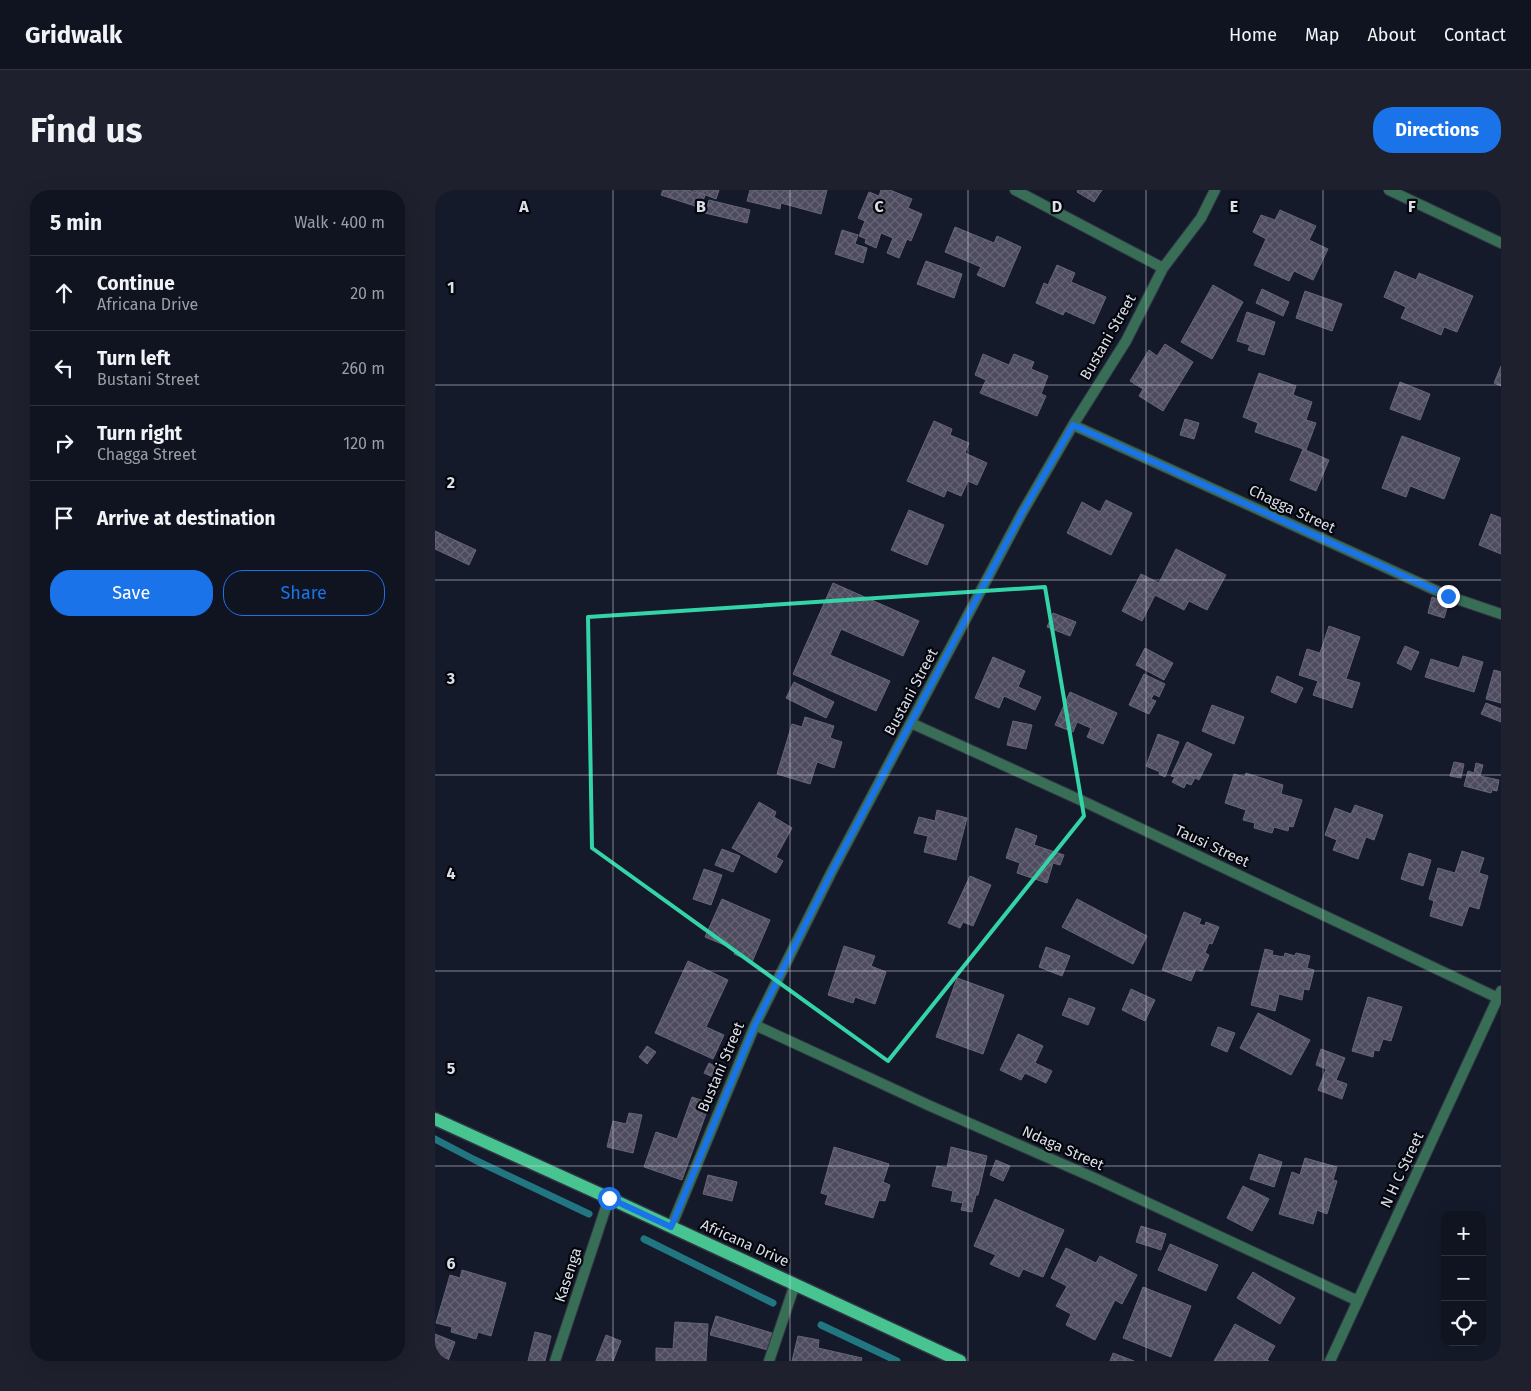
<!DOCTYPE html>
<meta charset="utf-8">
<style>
body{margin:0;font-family:"Fira Sans",sans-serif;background:#1e212d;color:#f1f3f6}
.controls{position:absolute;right:15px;bottom:15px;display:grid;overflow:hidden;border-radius:10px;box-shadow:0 5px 20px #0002}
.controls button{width:45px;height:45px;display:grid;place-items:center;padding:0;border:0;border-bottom:1px solid #30333e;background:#101420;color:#f1f3f6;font:25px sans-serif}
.stop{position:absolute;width:15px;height:15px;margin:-11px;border:4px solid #1a73e8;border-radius:50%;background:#fff}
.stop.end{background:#1a73e8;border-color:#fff;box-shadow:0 1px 5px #0008}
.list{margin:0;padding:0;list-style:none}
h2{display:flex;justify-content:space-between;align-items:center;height:65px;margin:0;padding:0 20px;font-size:21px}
h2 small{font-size:16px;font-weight:400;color:#9c9ea5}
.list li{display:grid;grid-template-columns:32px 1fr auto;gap:15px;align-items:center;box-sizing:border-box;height:75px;padding:0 20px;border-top:1px solid #30333e}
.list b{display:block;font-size:19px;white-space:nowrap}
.list p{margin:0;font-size:16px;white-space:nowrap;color:#9c9ea5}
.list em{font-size:16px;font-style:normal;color:#9c9ea5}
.actions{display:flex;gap:10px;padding:15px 20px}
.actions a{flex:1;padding:11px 0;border:1px solid #1a73e8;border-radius:20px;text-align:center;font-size:18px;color:#1a73e8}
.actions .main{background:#1a73e8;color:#fff}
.icon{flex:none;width:28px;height:28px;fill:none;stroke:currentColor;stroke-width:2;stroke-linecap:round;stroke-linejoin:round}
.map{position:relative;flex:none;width:1066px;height:1171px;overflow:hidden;border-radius:20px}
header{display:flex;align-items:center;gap:30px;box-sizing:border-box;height:70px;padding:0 25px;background:#101420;border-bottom:1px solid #30333e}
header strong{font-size:24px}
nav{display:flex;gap:28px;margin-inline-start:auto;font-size:18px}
.intro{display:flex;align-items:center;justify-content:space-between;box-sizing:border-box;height:120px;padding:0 30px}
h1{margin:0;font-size:35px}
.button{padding:12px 22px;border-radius:20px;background:#1a73e8;color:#fff;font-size:18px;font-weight:700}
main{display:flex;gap:30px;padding:0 30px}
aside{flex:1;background:#101420;border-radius:20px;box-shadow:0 5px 20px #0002}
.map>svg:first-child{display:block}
</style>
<header>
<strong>Gridwalk</strong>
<nav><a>Home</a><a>Map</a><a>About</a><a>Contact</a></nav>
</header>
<div class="intro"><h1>Find us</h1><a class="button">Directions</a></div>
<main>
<aside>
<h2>5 min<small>Walk · 400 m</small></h2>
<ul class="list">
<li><svg class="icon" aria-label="ahead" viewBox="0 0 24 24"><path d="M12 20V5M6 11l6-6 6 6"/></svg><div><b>Continue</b><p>Africana Drive</p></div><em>20 m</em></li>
<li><svg class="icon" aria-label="left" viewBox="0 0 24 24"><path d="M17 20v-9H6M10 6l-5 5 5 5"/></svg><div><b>Turn left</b><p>Bustani Street</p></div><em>260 m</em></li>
<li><svg class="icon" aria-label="right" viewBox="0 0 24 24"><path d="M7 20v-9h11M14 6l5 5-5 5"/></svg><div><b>Turn right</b><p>Chagga Street</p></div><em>120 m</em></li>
<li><svg class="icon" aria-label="arrive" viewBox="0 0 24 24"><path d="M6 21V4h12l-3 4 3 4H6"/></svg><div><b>Arrive at destination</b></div></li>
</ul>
<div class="actions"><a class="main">Save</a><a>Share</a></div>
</aside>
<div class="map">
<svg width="1066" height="1171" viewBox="0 0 1066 1171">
<defs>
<pattern id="building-cross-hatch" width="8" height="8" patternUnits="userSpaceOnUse" patternTransform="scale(1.25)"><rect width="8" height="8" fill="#4d4b5e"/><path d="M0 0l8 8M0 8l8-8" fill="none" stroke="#666475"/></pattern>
</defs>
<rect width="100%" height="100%" fill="#151a2a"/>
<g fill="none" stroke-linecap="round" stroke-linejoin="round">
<path stroke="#217681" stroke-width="7" d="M0 949 40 970 154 1024
M209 1049 338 1113
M386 1135 462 1171"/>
</g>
<path fill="url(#building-cross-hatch)" stroke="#666478" d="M228 0H253L270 5 266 18 226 5Z
M258 0H284L281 9Z
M315 0H392L386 24 346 13 345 19 312 11Z
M446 0H455L477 9 473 18 487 24 476 51 472 49 464 68 452 63 458 48 446 43 441 58 430 53 431 49 424 46 430 31 423 28 434 2 444 6Z
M643 0H667L659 12 642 2Z
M274 10 315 20 312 33 270 23Z
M845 20 881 36 874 50 893 59 878 90 859 81 854 91 819 75 831 49 818 42 826 25 840 30Z
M520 37 559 53 562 46 586 57 569 97 542 85 546 77 510 62Z
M407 40 423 45 420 54 432 58 428 73 400 64Z
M491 71 527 84 519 108 482 94Z
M622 75 640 83 636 92 671 107 659 134 630 121 628 125 601 113 609 93 613 95Z
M960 81 981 90 984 83 1038 106 1022 142 1009 137 1006 145 966 128 971 117 949 107Z
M778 95 808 112 777 169 746 152Z
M827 99 854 112 848 126 821 113Z
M870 101 907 114 897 141 861 128Z
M812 122 840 132 829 165 813 160 815 155 802 151Z
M730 154 758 172 728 221 704 206 708 199 695 191 714 160 722 166Z
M548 164 574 175 579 164 599 172 596 179 613 186 606 204 611 206 602 226 545 203 551 190 540 185Z
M1066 176V196L1059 193Z
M824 183 861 196 858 205 877 212 871 230 881 233 871 260 820 242 823 233 808 227Z
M965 192 995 204 985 230 955 219Z
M750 229 764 233 759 249 745 245Z
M499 231 517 239 515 245 534 253 530 263 552 273 542 295 533 291 526 306 512 300 509 307 472 291Z
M967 246 1025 268 1009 309 975 296 971 307 947 298Z
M868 259 894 270 881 301 855 290Z
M671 310 697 323 676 365 632 343 647 312 665 322Z
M474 320 509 335 492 375 456 360Z
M1056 324 1066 328V364L1044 355Z
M0 341 41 360 34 375 0 359Z
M741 359 791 385 772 420 754 411 749 420 720 405 707 431 687 421 706 384 724 393Z
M398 393 484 431 468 466 406 439 395 465 455 491 441 521 358 484Z
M997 407 1014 412 1009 428 993 423Z
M618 423 641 432 635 446 612 437Z
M894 436 925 447 911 489 925 493 917 518 878 505 883 491 864 485 872 459 885 463Z
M970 456 984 462 976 480 962 473Z
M710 458 738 473 729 490 701 475Z
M1028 466 1048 472 1039 502 990 487 996 469 1024 478Z
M558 467 590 481 583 497 606 507 600 520 569 506 564 518 540 508Z
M1059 480 1066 482V513L1051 509Z
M709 484 730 494 724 507 719 504 716 509 721 511 714 524 694 515Z
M842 486 868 498 861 513 836 502Z
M359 492 399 512 391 528 351 508Z
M635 502 682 523 668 554 652 547 656 538 642 532 638 542 620 535Z
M1051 513 1066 519V532L1046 524Z
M777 515 809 527 799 554 767 541Z
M370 527 399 536 395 548 407 552 399 578 382 572 375 594 342 584 357 534 367 537Z
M578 531 597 535 591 559 572 555Z
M723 544 744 552 730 587 724 584 725 582 711 576Z
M752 552 777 564 764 590 760 588 756 595 751 593 749 598 737 592 740 587 736 586Z
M1019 572 1029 574 1026 588 1015 586Z
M1041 573 1048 575 1045 586 1064 590 1062 601 1057 600 1056 603 1029 596 1033 581 1039 583Z
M811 583 848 595 846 604 867 610 858 637 854 636 853 641 839 637 837 643 819 638 820 633 808 630 811 620 790 613 799 584 810 587Z
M324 612 341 622 339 627 357 638 341 667 348 671 341 683 297 658Z
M920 615 948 625 939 650 931 647 923 669 898 660 902 650 890 645 900 618 916 624Z
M502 620 532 628 521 670 489 662 493 646 479 643 484 627 500 631Z
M581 638 602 646 599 655 629 665 625 675 618 673 612 693 582 683 585 673 571 668Z
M287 659 305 666 298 682 280 675Z
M1027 661 1049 668 1044 683 1053 686 1044 719 1034 716 1027 736 995 726 999 711 994 709 1003 678 1020 683Z
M974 663 996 670 988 696 966 689Z
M269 679 287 685 276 715 258 709Z
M535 686 556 695 538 736 528 732 525 738 513 733Z
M287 709 335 730 317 772 299 764 301 760 270 747Z
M642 709 712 746 698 774 627 737Z
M749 722 766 729 764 734 770 736 771 732 784 737 777 754 774 753 770 763 774 765 767 781 761 779 756 791 727 780Z
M409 756 440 766 436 776 451 782 440 814 420 807 418 813 393 805Z
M611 757 635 766 627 786 604 777Z
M830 759 838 761 837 765 849 767 850 763 860 766 861 763 875 766 872 778 879 780 874 800 869 799 867 810 844 804 840 821 816 815Z
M253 771 293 790 271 837 289 845 278 869 220 843Z
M522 788 569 805 548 864 501 847Z
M696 799 720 810 710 831 687 820Z
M933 807 967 817 956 851 948 849 944 861 939 860 938 867 917 861Z
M634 808 660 818 653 835 627 825Z
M823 823 875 850 856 885 805 858Z
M783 837 800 843 792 862 776 855Z
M583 844 608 856 600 873 617 881 611 893 590 883 586 890 565 880Z
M212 856 221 862 212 874 204 867Z
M886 859 910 868 901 890 912 894 907 909 883 900 891 879 881 875Z
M274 873 287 880 282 889 269 883Z
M257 907 275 913 247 990 209 977 221 942 242 949Z
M194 923 207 925 198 963 172 957 178 931 191 934Z
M399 957 454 974 448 992 455 995 450 1011 444 1010 438 1028 390 1014 393 1005 386 1003Z
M516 957 552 966 543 1005H541L537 1022 526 1020 528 1013 516 1011 518 1001 497 996 502 976 512 978Z
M824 964 847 972 839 997 815 989Z
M870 968 902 977 898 990 902 991 892 1024 882 1020 878 1034 844 1024 857 982 865 985Z
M561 970 575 976 568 991 555 985Z
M273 985 302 992 297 1011 268 1004Z
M808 996 834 1009 817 1041 792 1028Z
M560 1009 629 1040 608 1087 588 1079 584 1087 555 1074 561 1065 539 1056Z
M706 1036 731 1044 726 1060 701 1052Z
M735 1054 783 1075 771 1101 723 1080Z
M631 1058 661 1073 665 1066 702 1085 687 1114 680 1110 660 1150 631 1135 636 1124 621 1116 632 1096 616 1088Z
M27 1080 71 1093 56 1146 43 1142 41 1149 16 1142 17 1137 1 1133 15 1085 25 1088Z
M818 1082 860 1108 845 1134 802 1108Z
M708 1097 756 1116 736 1167 688 1148Z
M281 1126 337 1143 333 1160 275 1145Z
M240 1132 273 1134 271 1171H221V1158L238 1159Z
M800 1134 840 1156 832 1170 834 1171H779Z
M100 1142 116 1146 110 1171H93Z
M0 1144 20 1152 13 1171H0Z
M171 1145 186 1151 178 1171H161Z
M363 1146 384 1150 383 1158 427 1168 426 1171H357Z
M678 1163 699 1171H675Z"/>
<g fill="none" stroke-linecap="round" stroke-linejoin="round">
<g stroke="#313545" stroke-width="12">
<path id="street" d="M580 0 728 78
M954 0 1066 53
M638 235 1013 406 1066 424
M476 533 654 614 1063 808
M320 835 493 915 664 990 923 1111
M236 1037 320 835 396 683 587 323 638 235 691 151 728 78 766 28 780 0
M120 1171 174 1008
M334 1171 360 1094
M895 1171 1066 801"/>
</g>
<g stroke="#313545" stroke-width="15">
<path id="primary" d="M0 929 174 1008 525 1171"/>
</g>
<use href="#street" stroke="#386e55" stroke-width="10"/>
<use href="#primary" stroke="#47c48f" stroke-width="12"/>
</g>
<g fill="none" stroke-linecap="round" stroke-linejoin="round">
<path stroke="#1a73e8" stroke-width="6" d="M174 1008 236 1037 320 835 396 683 587 323 638 235 1013 406"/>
</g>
<path fill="none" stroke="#33d4a8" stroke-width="4" stroke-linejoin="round" d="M610 397 649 626 453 871 157 658 153 427Z"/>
<path fill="none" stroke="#dadee9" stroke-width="1" stroke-opacity="0.55" d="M178 0V1171M355 0V1171M533 0V1171M711 0V1171M888 0V1171M0 195H1066M0 390H1066M0 585H1066M0 781H1066M0 976H1066"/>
<g text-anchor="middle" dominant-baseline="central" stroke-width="4.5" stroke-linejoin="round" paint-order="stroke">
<g font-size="15" fill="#dadee9" stroke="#04060c">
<text transform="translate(673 147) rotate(-60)">Bustani Street</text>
<text transform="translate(857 319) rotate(25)">Chagga Street</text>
<text transform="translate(476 502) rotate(-62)">Bustani Street</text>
<text transform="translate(777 656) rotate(25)">Tausi Street</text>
<text transform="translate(286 877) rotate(-67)">Bustani Street</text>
<text transform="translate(628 958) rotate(24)">Ndaga Street</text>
<text transform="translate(967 980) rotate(-65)">N H C Street</text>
<text transform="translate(310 1053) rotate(24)">Africana Drive</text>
<text transform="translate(133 1085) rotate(-72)">Kasenga</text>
</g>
</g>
<g font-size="16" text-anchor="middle" font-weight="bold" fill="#dadee9" stroke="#04060c" stroke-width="4.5" stroke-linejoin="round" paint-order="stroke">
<text x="89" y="22">A</text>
<text x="266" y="22">B</text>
<text x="444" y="22">C</text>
<text x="622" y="22">D</text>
<text x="799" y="22">E</text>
<text x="977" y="22">F</text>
<text x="16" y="103">1</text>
<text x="16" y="298">2</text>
<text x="16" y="494">3</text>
<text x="16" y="689">4</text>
<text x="16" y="884">5</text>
<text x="16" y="1079">6</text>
</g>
</svg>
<div class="controls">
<button>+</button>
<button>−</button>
<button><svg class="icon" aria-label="locate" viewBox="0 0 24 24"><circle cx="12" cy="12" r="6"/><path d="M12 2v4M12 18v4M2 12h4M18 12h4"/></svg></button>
</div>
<div class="stop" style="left:174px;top:1008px"></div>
<div class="stop end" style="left:1013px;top:406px"></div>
</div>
</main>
